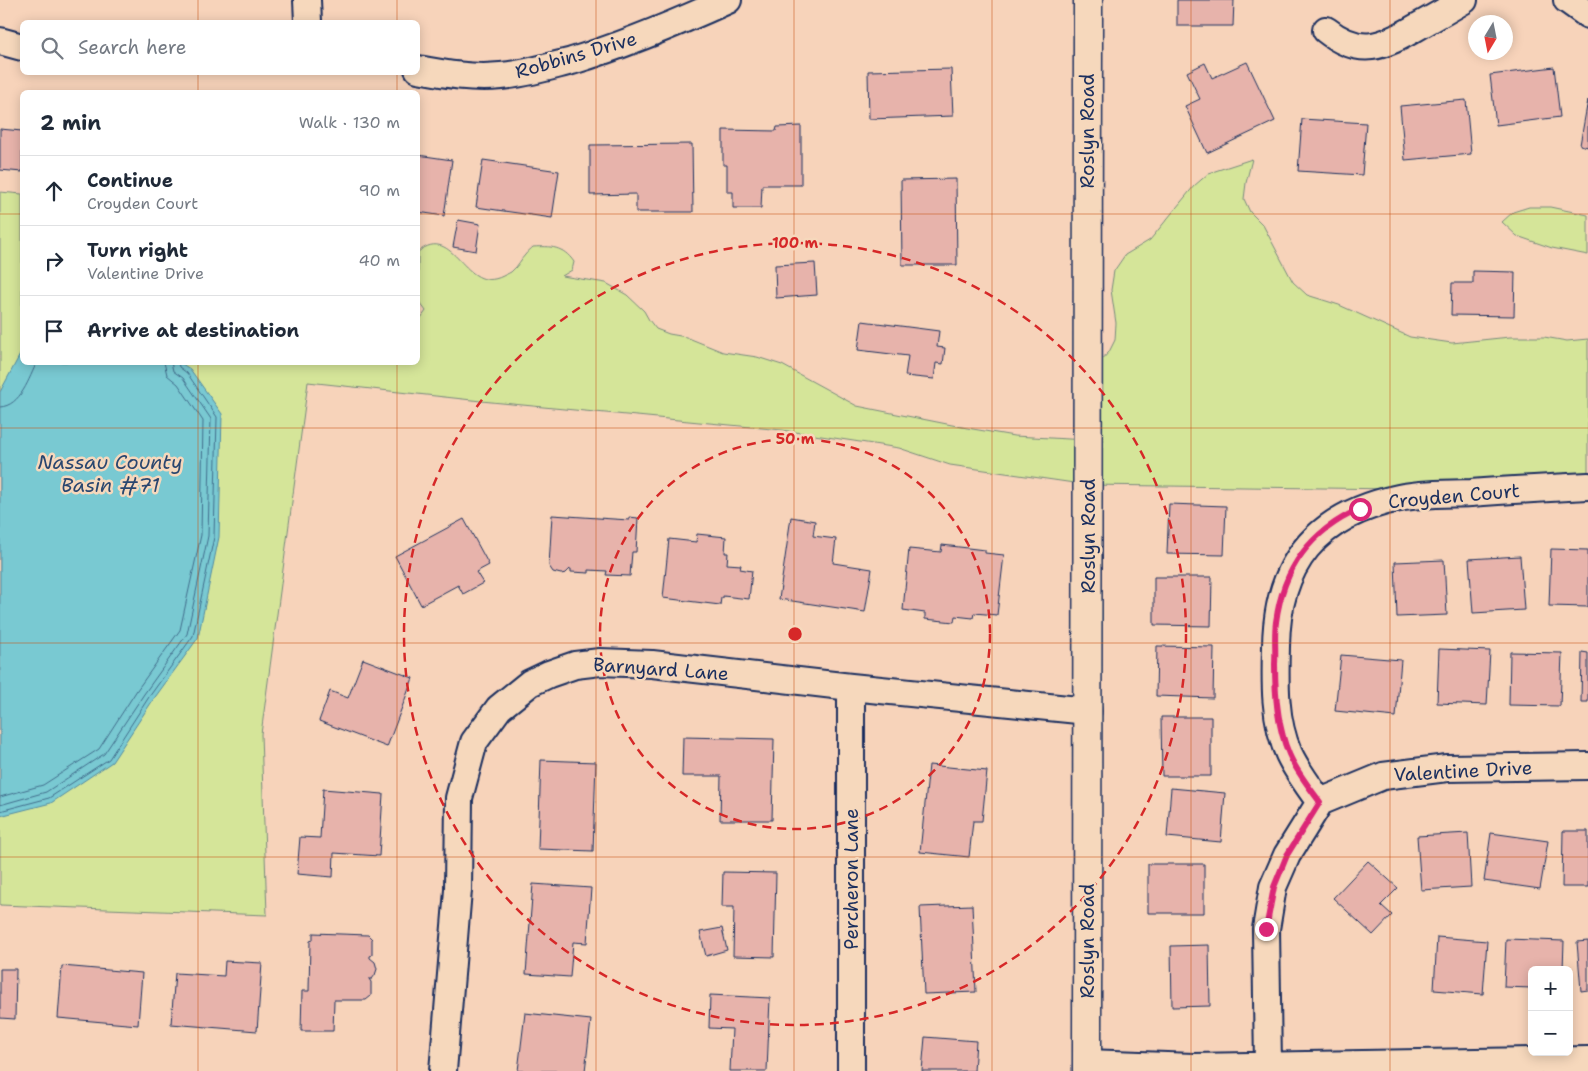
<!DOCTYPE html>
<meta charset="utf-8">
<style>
body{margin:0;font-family:"Shantell Sans",sans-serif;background:#f6f6f7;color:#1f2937}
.controls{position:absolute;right:15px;bottom:15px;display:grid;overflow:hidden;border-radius:8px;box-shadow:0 2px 12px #0003}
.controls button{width:45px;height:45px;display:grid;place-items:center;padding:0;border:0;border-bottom:1px solid #e0e1e3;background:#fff;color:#1f2937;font:25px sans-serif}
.compass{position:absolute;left:1468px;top:15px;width:45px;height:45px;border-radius:50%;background:#fff;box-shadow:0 2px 12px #0003;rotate:190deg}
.stop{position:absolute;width:15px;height:15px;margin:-11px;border:4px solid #db2777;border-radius:50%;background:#fff}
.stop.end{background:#db2777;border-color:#fff;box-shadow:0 1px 5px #0008}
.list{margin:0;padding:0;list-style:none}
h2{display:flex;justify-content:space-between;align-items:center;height:65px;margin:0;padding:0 20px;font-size:21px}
h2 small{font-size:16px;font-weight:400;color:#747a83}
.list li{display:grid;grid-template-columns:32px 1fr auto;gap:15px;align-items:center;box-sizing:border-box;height:70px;padding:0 20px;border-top:1px solid #e0e1e3}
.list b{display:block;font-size:19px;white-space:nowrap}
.list p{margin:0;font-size:16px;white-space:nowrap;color:#747a83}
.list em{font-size:16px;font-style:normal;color:#747a83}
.icon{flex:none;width:28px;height:28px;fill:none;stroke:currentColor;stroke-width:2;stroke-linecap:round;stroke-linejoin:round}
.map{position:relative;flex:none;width:1588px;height:1071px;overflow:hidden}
.search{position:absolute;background:#fff;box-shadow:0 2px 12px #0003;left:20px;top:20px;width:400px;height:55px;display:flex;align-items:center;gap:12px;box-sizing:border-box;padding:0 18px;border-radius:8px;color:#747a83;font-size:19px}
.panel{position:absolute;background:#fff;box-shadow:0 2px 12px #0003;left:20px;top:90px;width:400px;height:275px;border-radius:8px}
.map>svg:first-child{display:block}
</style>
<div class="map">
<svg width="1588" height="1071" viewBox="0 0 1588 1071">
<rect width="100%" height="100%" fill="#f7d3ba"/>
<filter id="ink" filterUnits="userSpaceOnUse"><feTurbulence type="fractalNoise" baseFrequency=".02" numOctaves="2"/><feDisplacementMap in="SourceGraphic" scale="10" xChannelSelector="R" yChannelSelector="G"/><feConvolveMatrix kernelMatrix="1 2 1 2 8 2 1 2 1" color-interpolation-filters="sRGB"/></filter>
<g filter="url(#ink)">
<path fill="#d5e599" stroke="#788a7c" d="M1252 159 1246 183 1244 199 1250 212 1263 225 1293 282 1307 295 1339 305 1410 337 1452 343 1510 337H1544L1567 341 1588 339V478L1400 489 1088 485 950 465 899 448 782 430 481 401 308 382 261 734 267 915 0 905V192L22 194V362H418V322L426 311 418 300V252C455 222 464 296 503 276 506 274 511 273 513 270 518 266 521 259 525 255 527 252 531 249 533 247 551 246 563 246 574 262L572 270 562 276 606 283 627 295 644 311 649 320 656 329 669 334 686 337 723 352 757 357 782 365 857 406 967 428 1014 436 1087 440 1089 374 1109 352 1115 340 1116 323 1111 290 1114 271 1125 255 1150 240 1194 186 1209 173Z
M1529 207H1550L1588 215V255L1552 248 1517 236 1502 222 1513 212Z"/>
<path fill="#79c9d2" stroke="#538ba4" d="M22 351V362H179L190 369 222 414 219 537 198 638 153 700 112 762 51 803 0 816V392Z"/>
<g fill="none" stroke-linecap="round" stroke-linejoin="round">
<path stroke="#416d8c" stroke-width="1" d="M0 407C21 406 29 378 37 362
M0 797 43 785 99 749 137 690 180 630 201 535 203 421 178 384 167 375 164 362
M0 805 46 792 104 754 144 694 187 634 208 536 211 419 183 378 173 371 171 362
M0 811 49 798 109 759 149 697 193 636 214 537 217 417 187 373 179 367 178 362"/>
</g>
<path fill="#e7b3ab" stroke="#1b2f5e" d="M1177 0H1234L1233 26H1177Z
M1247 62 1275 121 1207 153 1185 106 1200 99 1187 72 1205 63 1212 78Z
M1554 67 1560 117 1496 125 1490 75Z
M951 69 953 116 869 119 868 71Z
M1466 100 1471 154 1405 160 1400 106Z
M1588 100V147L1580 145Z
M1302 119 1366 123 1362 175 1298 171Z
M801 126V185H762L761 208H733V192H727V165H723V130L776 131 777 127Z
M0 129 22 131V172L0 170Z
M692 144 693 212H636V194L590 195V145Z
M418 155 452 160 444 216 418 212Z
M483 160 559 171 552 218 476 207Z
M956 179 957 265H902L901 180Z
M458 220 480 224 476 251 453 247Z
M815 263 817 295 776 298 775 265Z
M1473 271 1515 272 1514 316 1451 315 1452 283H1473Z
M862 321 939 331 937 347 945 348 943 364 936 363 934 379 905 376 908 356 858 350Z
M1169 504 1226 506 1224 555 1167 554Z
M552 515 629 520V517L638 518 636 552H632L630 576 606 575 607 571 589 570V573L571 572V569H570L566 573 561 574 553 572 549 566Z
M791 517 815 521 813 536 836 539 833 563 872 569 865 612 779 599Z
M464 519 489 565 476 572 483 583 463 594 458 585 421 605 395 556Z
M697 534 726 537 725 553H728L727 564 741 565 740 569 752 571 749 599 723 596V598H721L720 605 663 598 669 539 696 542Z
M942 545 985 550V553L1004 555 997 615 974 613 973 618 955 616 954 622 925 619V613L903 610 909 549 941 552Z
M1551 549 1588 550V607L1549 606Z
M1520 556 1524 610 1473 613 1469 559Z
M1444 560 1447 615 1397 617 1395 562Z
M1154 577H1212L1211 626 1154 625Z
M1157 646 1214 647 1213 698 1156 696Z
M1439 649 1490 651 1487 705 1437 703Z
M1510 652 1562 653 1560 706 1509 705Z
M1582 652 1588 653V702H1581Z
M1341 655 1401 660 1396 717 1335 711Z
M363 659 413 678 387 747 319 721 330 691 348 698Z
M1161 717H1211V776H1162Z
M683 737 774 739 772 820H720L721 776H682Z
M541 760 596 762 593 851 538 849Z
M929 765 987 771 982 821H973L969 857 920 852Z
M1171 788 1225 793 1221 842 1167 837Z
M323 789 383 794 379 856 334 853 333 877 297 874 300 837 320 838Z
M1563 831H1588V887H1562Z
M1468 833 1471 887 1421 890 1417 836Z
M1491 833 1548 841 1540 889 1484 881Z
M1368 861 1398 888 1381 905 1392 915 1373 935 1333 898Z
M1148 864H1204V913H1148Z
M723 872 776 873 774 957 733 956 734 907H722Z
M533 884 591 888 587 943 573 942 570 977 526 974Z
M972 905 976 992 924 994 920 907Z
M722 928 727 950 706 956 700 932Z
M313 933 368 935 372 939V955L370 956V958L375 962 377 969 375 975 372 979H369L371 982V996L366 1000H334L333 1031H301L302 991H309L310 941 313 940Z
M1437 937 1487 941 1483 994 1434 990Z
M1506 939 1564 941 1563 970H1532V988L1504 987Z
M1588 941V990L1581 991 1577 942Z
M1209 945 1210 1006 1172 1007 1171 946Z
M225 961 262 963 257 1031 171 1024 175 973 224 976Z
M62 966 142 973 138 1025 58 1018Z
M0 969H16L15 1019 0 1018Z
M710 995 770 998 767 1071H730L732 1029 709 1028Z
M525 1013 591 1020 585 1071H518Z
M925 1037 976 1041 974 1071H922Z"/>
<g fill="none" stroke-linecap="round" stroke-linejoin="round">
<g stroke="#1b2f5e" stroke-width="30">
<path id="minor" d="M307 0 308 22
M1567 0 1588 15
M1326 30C1360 57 1383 47 1417 27 1433 18 1449 9 1464 0
M0 41 22 47
M418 69C445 74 473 79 501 76 525 74 548 67 572 61 625 45 677 23 728 0
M851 687V1071
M1320 802C1309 787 1297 771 1289 754 1274 721 1275 682 1276 646 1277 563 1317 515 1399 498 1422 493 1447 494 1471 493 1510 490 1549 488 1588 486
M1087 1063 1193 1067 1588 1060
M1268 1066 1266 929 1273 887 1287 855 1320 802 1383 776 1447 768 1588 766
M443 1071 458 890 459 798 474 742 499 708 530 683 549 674 575 665 600 662 652 664 851 687 1088 711"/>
</g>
<g stroke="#1b2f5e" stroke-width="31">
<path id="secondary" d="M1087 1071 1088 0"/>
</g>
<use href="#minor" stroke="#f6d8bc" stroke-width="26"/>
<use href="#secondary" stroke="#f6d8bc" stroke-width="28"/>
</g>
</g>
<g fill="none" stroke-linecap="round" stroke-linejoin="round" filter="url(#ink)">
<path stroke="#db2777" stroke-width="6" d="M1266 929 1274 887 1287 855 1320 802C1309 787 1296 771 1289 754 1277 726 1275 694 1275 664 1276 650 1274 636 1276 622 1283 568 1310 531 1360 509"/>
</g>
<path fill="none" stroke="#c95318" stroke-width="1" stroke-opacity="0.55" d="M198 0V22M397 0V22M596 0V1071M794 0V1071M992 0V1071M1191 0V1071M1390 0V1071M198 72V92M397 72V92M0 214H22M418 214H1588M198 362V1071M397 362V1071M0 428H1588M0 643H1588M0 857H1588"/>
<g fill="none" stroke="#d62828" stroke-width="2.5" stroke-dasharray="9 6">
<circle cx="795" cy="634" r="195"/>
<circle cx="795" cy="634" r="391"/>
</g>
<g text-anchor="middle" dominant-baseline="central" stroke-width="5" stroke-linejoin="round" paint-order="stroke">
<g font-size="19" fill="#1b2f5e" stroke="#f6d8bc">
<text transform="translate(576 55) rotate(-16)">Robbins Drive</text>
<text transform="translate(1087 131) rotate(-90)">Roslyn Road</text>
<text transform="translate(1454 496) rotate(-5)">Croyden Court</text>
<text transform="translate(1088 536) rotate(-90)">Roslyn Road</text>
<text transform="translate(661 669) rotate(4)">Barnyard Lane</text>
<text transform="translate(1463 771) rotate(-3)">Valentine Drive</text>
<text transform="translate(851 879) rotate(-90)">Percheron Lane</text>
<text transform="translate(1087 941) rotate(-90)">Roslyn Road</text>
</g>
<g font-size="20" font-style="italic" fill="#29466f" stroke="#f6d8bc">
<text x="110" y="462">Nassau County<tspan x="110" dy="23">Basin #71</tspan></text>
</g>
</g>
<circle cx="795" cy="634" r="8" fill="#d62828" stroke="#f6d8bc" stroke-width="2.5"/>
<g font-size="15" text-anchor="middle" font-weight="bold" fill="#d62828" stroke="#f6d8bc" stroke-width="5" stroke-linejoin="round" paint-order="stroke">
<text x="795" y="248">100 m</text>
<text x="795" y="444">50 m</text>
</g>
</svg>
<div class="controls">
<button>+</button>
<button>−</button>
</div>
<svg class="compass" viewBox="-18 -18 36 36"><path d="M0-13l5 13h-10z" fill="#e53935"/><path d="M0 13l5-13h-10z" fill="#747a83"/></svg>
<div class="stop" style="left:1360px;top:509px"></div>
<div class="stop end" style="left:1266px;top:929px"></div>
<div class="search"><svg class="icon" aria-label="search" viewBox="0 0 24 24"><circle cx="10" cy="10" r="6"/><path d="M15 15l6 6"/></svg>Search here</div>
<section class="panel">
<h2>2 min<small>Walk · 130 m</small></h2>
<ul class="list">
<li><svg class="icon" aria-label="ahead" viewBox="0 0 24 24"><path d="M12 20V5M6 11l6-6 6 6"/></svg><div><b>Continue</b><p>Croyden Court</p></div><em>90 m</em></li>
<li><svg class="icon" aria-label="right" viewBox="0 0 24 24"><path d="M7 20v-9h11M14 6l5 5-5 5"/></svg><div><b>Turn right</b><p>Valentine Drive</p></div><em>40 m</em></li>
<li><svg class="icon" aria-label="arrive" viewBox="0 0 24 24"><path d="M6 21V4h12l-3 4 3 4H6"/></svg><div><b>Arrive at destination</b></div></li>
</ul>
</section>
</div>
